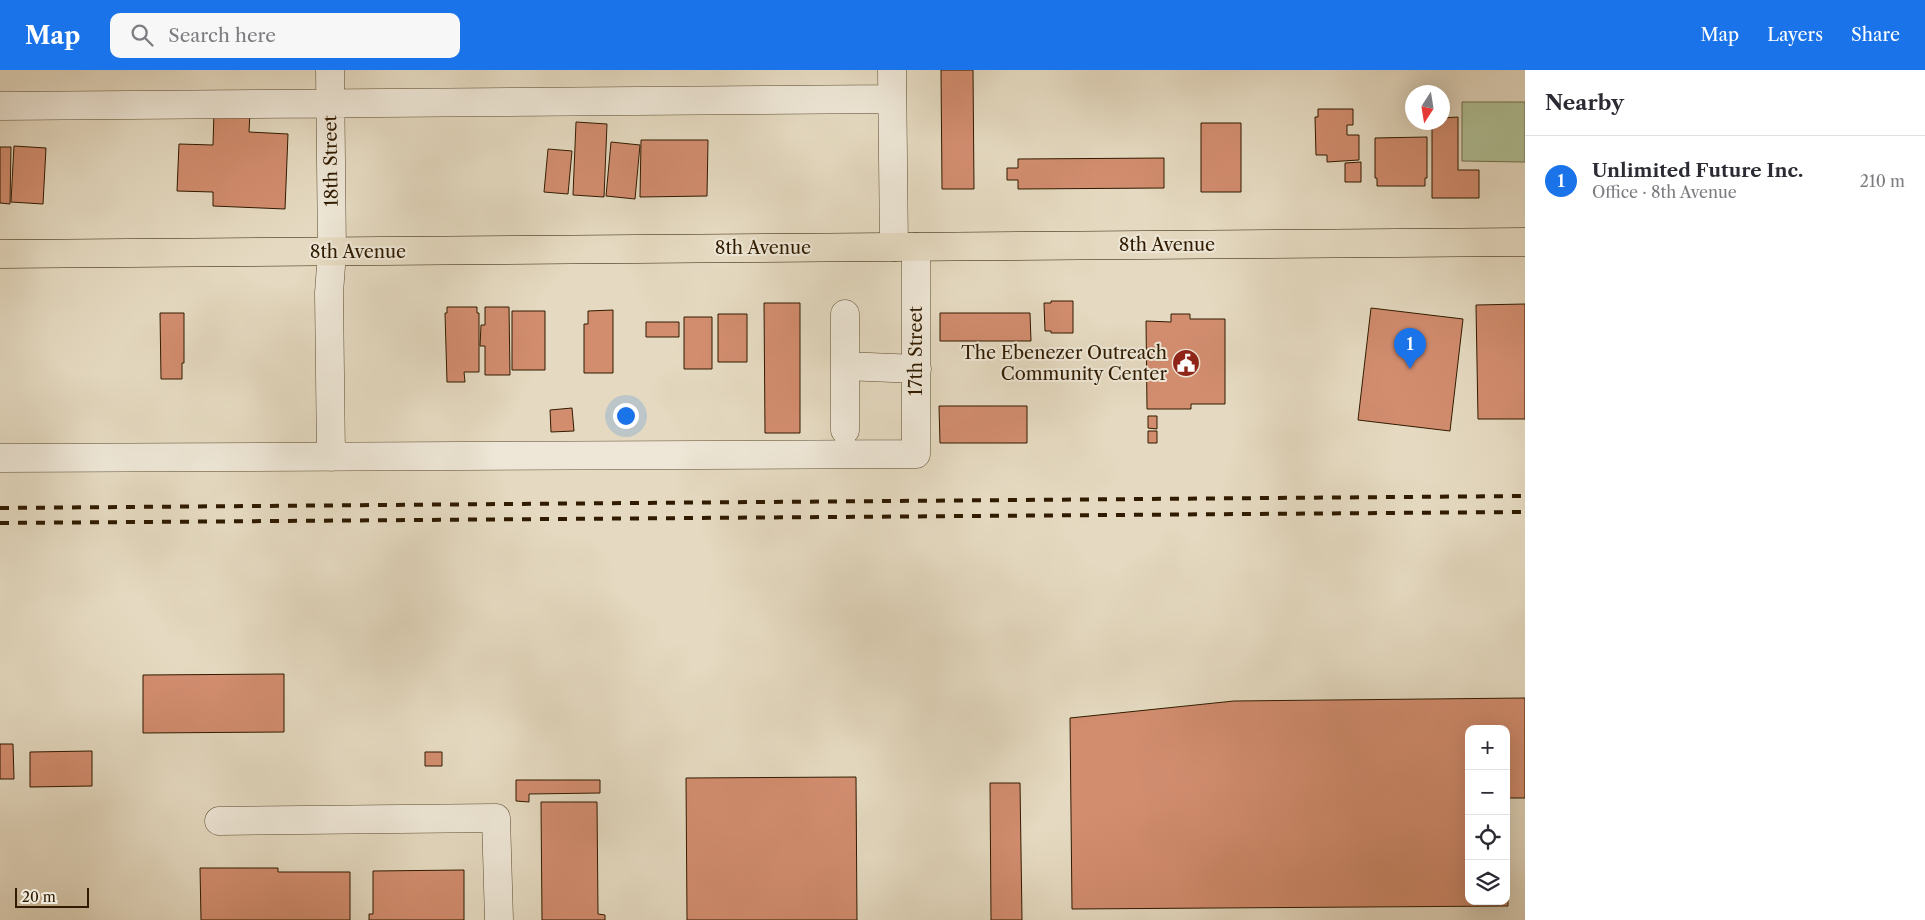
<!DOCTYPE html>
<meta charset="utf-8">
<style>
body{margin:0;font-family:"Libre Caslon Text",serif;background:#f7f7f7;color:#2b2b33}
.controls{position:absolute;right:15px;bottom:15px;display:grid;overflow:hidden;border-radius:10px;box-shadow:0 5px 20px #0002}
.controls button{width:45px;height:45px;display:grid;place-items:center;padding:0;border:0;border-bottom:1px solid #e1e1e2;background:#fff;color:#2b2b33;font:25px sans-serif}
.compass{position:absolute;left:1405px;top:15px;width:45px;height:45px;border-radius:50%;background:#fff;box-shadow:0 5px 20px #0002;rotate:192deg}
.scale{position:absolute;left:15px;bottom:12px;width:74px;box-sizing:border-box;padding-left:5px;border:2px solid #301b00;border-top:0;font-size:14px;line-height:18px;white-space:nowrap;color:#301b00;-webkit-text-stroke:4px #eee7d7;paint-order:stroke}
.you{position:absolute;left:625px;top:345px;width:18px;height:18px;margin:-12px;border:4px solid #fff;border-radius:50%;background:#1a73e8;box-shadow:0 0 0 8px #1a73e833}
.badge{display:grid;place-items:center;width:32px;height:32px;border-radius:50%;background:#1a73e8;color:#fff;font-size:16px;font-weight:700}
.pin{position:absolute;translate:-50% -41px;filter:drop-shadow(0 1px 2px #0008)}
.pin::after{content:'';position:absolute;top:26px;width:18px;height:15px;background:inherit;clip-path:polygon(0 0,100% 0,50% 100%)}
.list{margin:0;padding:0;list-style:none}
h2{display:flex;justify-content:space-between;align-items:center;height:65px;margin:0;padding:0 20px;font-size:21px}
h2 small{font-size:16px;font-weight:400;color:#7c7c81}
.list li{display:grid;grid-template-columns:32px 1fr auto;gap:15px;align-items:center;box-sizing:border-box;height:90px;padding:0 20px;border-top:1px solid #e1e1e2}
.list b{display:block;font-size:19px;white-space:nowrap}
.list p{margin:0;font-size:16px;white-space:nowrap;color:#7c7c81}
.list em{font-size:16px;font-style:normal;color:#7c7c81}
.icon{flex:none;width:28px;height:28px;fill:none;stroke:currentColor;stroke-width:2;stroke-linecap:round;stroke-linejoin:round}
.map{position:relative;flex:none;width:1525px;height:850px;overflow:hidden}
header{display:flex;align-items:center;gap:30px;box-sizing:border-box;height:70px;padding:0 25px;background:#1a73e8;color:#fff}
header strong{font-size:24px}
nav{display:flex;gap:28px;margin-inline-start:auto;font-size:18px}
.search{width:350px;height:45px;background:#f7f7f7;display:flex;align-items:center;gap:12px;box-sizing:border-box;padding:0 18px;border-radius:10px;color:#7c7c81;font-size:19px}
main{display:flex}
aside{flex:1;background:#fff}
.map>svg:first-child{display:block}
</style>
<header>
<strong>Map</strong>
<div class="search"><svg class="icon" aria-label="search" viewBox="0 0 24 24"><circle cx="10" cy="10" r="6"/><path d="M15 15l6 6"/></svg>Search here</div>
<nav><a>Map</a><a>Layers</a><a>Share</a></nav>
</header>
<main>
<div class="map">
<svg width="1525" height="850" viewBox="0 0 1525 850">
<rect width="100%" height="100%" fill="#e5dac1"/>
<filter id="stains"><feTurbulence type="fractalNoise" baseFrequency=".004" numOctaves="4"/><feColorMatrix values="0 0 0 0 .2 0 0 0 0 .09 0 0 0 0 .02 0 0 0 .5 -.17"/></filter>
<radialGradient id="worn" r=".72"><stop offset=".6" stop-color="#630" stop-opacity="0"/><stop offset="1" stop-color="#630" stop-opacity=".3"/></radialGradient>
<path fill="#b0c197" stroke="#706e4c" d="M1462 32H1525V92L1462 91Z"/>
<path fill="#d28d6f" stroke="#301b00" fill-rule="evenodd" d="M941 0H973L974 119H942Z
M1318 39H1353V55H1347V65H1359V90L1327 92V85H1316L1315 47H1318Z
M214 41 250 42 249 62 288 64 285 139 213 136V122L177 121 179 74 213 75Z
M1458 47V100H1479V128H1432V52H1442V48Z
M576 52 607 54 604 127 573 125Z
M1201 53H1241V122H1201Z
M1427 67V108H1425V116H1377V108H1375V68Z
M641 70H708L707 126 640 127Z
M611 72 640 75 635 129 606 126Z
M14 76 46 78 43 134 11 132Z
M0 77H11L10 134 0 133Z
M548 79 572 81 568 124 544 122Z
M1164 88V118L1018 119V110H1007V98H1018V89Z
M1361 92V112H1345V93Z
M1051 231H1073V263H1051V261H1045L1044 233H1051Z
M764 233H800V363H765Z
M1525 234V349H1478L1476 235Z
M447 237H477V243H479V302H464L465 312H447L445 243H447Z
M485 237H509L510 305H485V276H480L481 255H485Z
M1371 238 1463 249 1450 361 1358 350Z
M613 240V303H584V254H588V241Z
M512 241H545V300H512Z
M160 243H184V293H182V309H161Z
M940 243H1030L1031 271H940Z
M718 244H747V292H718Z
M1171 244H1190V249H1225V334H1191V339H1147L1146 251 1171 252Z
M684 247H712V299H684Z
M646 252H679V267H646Z
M939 336H1027V373H940Z
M572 338 574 361 551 362 550 340Z
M1148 346H1157V359L1148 358Z
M1148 361H1157V373H1148Z
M284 604V662L143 663V605Z
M1525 628V728H1507L1508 836 1072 839 1070 648 1234 631ZM1469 659H1506V831H1469Z
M0 674H13L14 709H0Z
M92 681V716L30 717V682Z
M425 682H442V696H425Z
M856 707 857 850H687L686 708Z
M516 710H600V723L529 724V732L516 731Z
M990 713H1020L1022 850H991Z
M541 732H597L598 844 605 845V850H542Z
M200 798H278V802H350V850H201Z
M464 800V850H369V844H373V801Z"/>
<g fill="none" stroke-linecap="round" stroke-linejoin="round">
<g stroke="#5d4b30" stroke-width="29">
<path id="minor" d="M330 0 332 182 329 223 331 387
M892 0 894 177
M0 36 892 29
M845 296V244
M845 360V296L917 299
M0 388 916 384V177
M219 751 496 748 499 850"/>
</g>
<g stroke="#301b00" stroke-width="29">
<path id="major" d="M0 184 1525 172"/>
</g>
<use href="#minor" stroke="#eee7d7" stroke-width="28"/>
<use href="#major" stroke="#e5dac1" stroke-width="28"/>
<path stroke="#301b00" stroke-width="4" stroke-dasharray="9 9" stroke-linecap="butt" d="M0 438 1525 426
M0 453 1525 442"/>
</g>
<defs>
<g id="civic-disc" transform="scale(1.4375)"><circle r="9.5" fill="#8f2418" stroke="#eee7d7"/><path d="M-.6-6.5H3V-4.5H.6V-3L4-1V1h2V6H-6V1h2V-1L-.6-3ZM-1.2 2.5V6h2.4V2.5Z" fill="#fff"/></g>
</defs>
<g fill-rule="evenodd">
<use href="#civic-disc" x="1186" y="293"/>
</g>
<g text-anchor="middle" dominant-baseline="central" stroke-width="4" stroke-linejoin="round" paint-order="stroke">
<g font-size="18" fill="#301b00" stroke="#eee7d7">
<text transform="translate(331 91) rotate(-91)">18th Street</text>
<text x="1167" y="175">8th Avenue</text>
<text x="763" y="178">8th Avenue</text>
<text x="358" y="182">8th Avenue</text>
<text transform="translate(916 281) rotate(-90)">17th Street</text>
</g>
<g font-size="18" fill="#301b00" stroke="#eee7d7" text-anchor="end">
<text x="1167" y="283">The Ebenezer Outreach<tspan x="1167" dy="21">Community Center</tspan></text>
</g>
</g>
<rect width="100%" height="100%" filter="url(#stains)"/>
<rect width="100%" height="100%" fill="url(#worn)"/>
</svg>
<div class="controls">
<button>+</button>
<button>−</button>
<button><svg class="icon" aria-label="locate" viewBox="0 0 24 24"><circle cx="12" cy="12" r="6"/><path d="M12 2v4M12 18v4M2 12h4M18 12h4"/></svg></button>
<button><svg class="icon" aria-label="layers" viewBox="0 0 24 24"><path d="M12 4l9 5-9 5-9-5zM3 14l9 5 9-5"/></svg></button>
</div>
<svg class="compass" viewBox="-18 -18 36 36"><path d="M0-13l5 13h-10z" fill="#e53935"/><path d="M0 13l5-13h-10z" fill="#7c7c81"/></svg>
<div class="scale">20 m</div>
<div class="you"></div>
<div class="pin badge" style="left:1410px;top:299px">1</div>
</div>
<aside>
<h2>Nearby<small></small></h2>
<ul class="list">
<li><span class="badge">1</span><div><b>Unlimited Future Inc.</b><p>Office · 8th Avenue</p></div><em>210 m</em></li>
</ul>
</aside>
</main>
